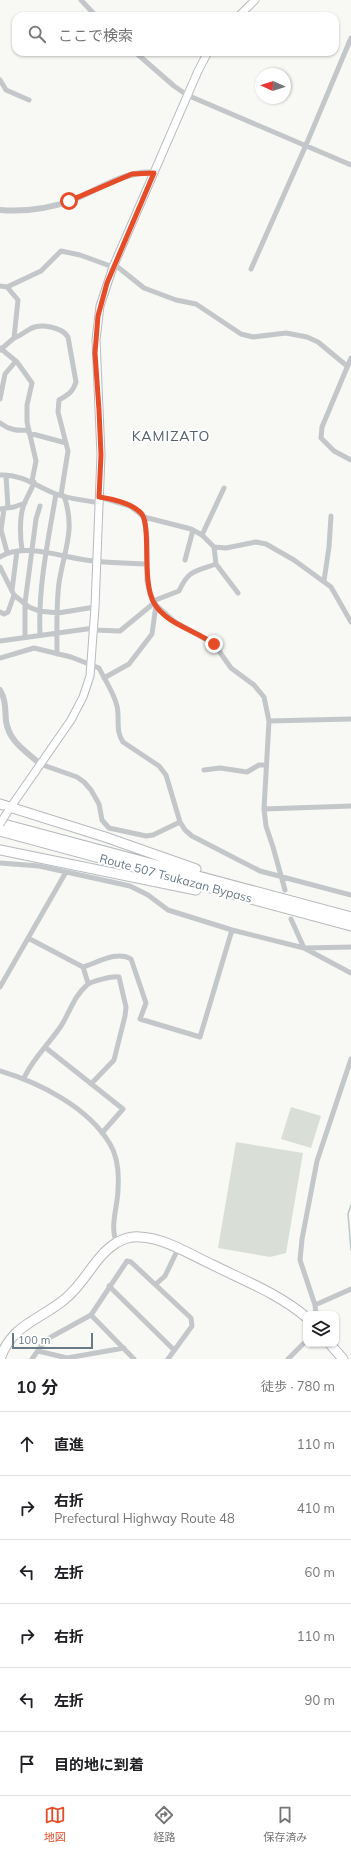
<!DOCTYPE html>
<html lang="ja">
<meta charset="utf-8">
<style>
body{margin:0;font-family:Mulish,"Noto Sans JP",sans-serif;background:#f2f2f2;color:#202124}
.controls{position:absolute;right:12px;bottom:12px;display:grid;overflow:hidden;border-radius:8px;box-shadow:0 1px 3px #0004}
.controls button{width:36px;height:36px;display:grid;place-items:center;padding:0;border:0;border-bottom:1px solid #e0e0e0;background:#fff;color:#202124;font:20px sans-serif}
.compass{position:absolute;left:255px;top:68px;width:36px;height:36px;border-radius:50%;background:#fff;box-shadow:0 1px 3px #0004;rotate:273deg}
.scale{position:absolute;left:12px;bottom:10px;width:81px;box-sizing:border-box;padding-left:4px;border:2px solid #667986;border-top:0;font-size:11px;line-height:14px;white-space:nowrap;color:#667986;-webkit-text-stroke:3px #fff;paint-order:stroke}
.stop{position:absolute;width:12px;height:12px;margin:-9px;border:3px solid #e64c27;border-radius:50%;background:#fff}
.stop.end{background:#e64c27;border-color:#fff;box-shadow:0 1px 4px #0008}
.list{margin:0;padding:0;list-style:none}
h2{display:flex;justify-content:space-between;align-items:center;height:52px;margin:0;padding:0 16px;font-size:17px}
h2 small{font-size:13px;font-weight:400;color:#757577}
.list li{display:grid;grid-template-columns:26px 1fr auto;gap:12px;align-items:center;box-sizing:border-box;height:64px;padding:0 16px;border-top:1px solid #e0e0e0}
.list b{display:block;font-size:15px;white-space:nowrap}
.list p{margin:0;font-size:13px;white-space:nowrap;color:#757577}
.list em{font-size:13px;font-style:normal;color:#757577}
.icon{flex:none;width:22px;height:22px;fill:none;stroke:currentColor;stroke-width:2;stroke-linecap:round;stroke-linejoin:round}
.map{position:relative;flex:none;width:351px;height:1359px;overflow:hidden}
.search{position:absolute;background:#fff;box-shadow:0 1px 3px #0004;left:12px;right:12px;top:12px;height:44px;display:flex;align-items:center;gap:10px;box-sizing:border-box;padding:0 14px;border-radius:12px;color:#757577;font-size:15px}
.sheet{height:436px;background:#fff}
nav{display:flex;justify-content:space-around;align-items:center;box-sizing:border-box;height:56px;border-top:1px solid #e0e0e0;background:#fff;font-size:11px;color:#757577}
nav a{display:grid;justify-items:center;gap:2px}
nav .on{color:#e64c27}
.map>svg:first-child{display:block}
</style>
<div class="map">
<svg width="351" height="1359" viewBox="0 0 351 1359">
<rect width="100%" height="100%" fill="#f8f8f5"/>
<path fill="#d9dfd6" d="M291 1107 321 1116 311 1148 281 1139Z
M236 1142 303 1153 286 1253 270 1257 218 1248Z"/>
<g fill="none" stroke-linecap="round" stroke-linejoin="round">
<path stroke="#b9c7ca" stroke-width="1.5" d="M351 1205 348 1214 351 1250"/>
<g stroke="#b5bbbf" stroke-width="9">
<path id="secondary" d="M239 16 255 0
M8 811 71 720 83 697 90 676 95 607 101 455 96 340 100 306 113 267 198 71 208 52"/>
</g>
<g stroke="#b6babd" stroke-width="11">
<path id="trunk" d="M0 804 105 837 196 869
M0 823 351 917
M0 831 351 926
M0 850 196 890
M330 1344 343 1359
M0 1359C12 1324 40 1320 65 1299 85 1283 95 1256 116 1243 123 1239 132 1236 140 1237 165 1238 191 1255 213 1265 245 1281 279 1294 306 1317"/>
</g>
<path stroke="#c3c7ca" stroke-width="5" d="M81 0 96 16
M135 52 174 86 187 95 351 165
M0 80 6 90 29 100
M114 264 144 288 176 300 196 304 241 334 253 337 286 333 307 337 318 342 347 366
M251 269 306 145 351 38
M0 286 7 287 18 300 14 338 0 350
M7 287 41 271 61 251 80 255 113 267
M14 338C21 336 24 332 30 329 40 323 62 327 68 337L76 382C73 392 68 395 59 400L58 412 68 451 61 495
M0 348 17 362 32 383 27 405V422L36 461 32 481
M351 358 322 427 321 438 334 451 351 460
M0 399 5 374 16 361
M0 423C9 430 17 431 29 430
M29 433 66 443
M0 475C22 474 36 486 56 494 69 499 85 500 99 503
M6 475 8 508
M99 497 130 506 144 517 147 539V581L150 594 156 605 175 622 214 644 231 668 254 685 264 697 269 721 264 809 266 826 273 847 285 890
M0 509 14 507 25 503
M4 509 1 530 7 552
M144 517 191 529 202 535 214 547 226 548 256 542 266 544 294 560 331 587 351 622
M202 535 224 488
M214 547 216 564 238 593
M22 550C20 537 19 514 25 502 28 495 32 489 34 482
M0 557C24 541 66 559 94 561 111 563 129 563 146 564
M185 560 193 530
M0 567 14 595 29 607 39 611 58 613 95 607
M324 581 329 547 331 516
M12 590 17 551
M153 601 179 591C189 569 195 572 216 564
M0 612 4 614 8 612 14 595
M94 630 120 631 154 603
M40 634C38 587 48 541 56 494
M25 637V603L36 519 40 506
M0 641 94 628
M57 654C57 631 56 606 59 583 64 550 76 530 64 496
M0 658 34 648 71 657 99 668C105 680 114 693 117 706 120 719 115 730 123 742L159 766 166 775 180 822 185 830 192 836 260 871 351 895
M104 678 129 664 152 634 156 605
M269 721 351 719
M40 764 77 777 84 782 91 790 99 804 102 820 109 828 146 836 153 835 180 822
M204 770 220 768 247 772 259 765H266
M264 809 351 806
M0 863 39 866 130 886 148 895 168 910 232 930 304 948 351 973
M291 919 304 948
M28 938 83 967C97 963 117 950 131 959L146 1003 140 1019 200 1037 232 930
M305 948 351 947
M83 967 88 983
M0 987 66 872
M46 1048 123 1109 102 1133
M0 1071C40 1083 88 1107 110 1144 118 1157 119 1174 118 1189 118 1206 109 1227 117 1243
M24 1078C33 1058 49 1044 61 1026 70 1012 74 996 87 985 91 981 113 976 119 977L126 1007 125 1016 114 1060 91 1084
M156 1284 165 1276 178 1249
M109 1286 174 1350
M315 1305 351 1289
M316 1314 315 1305 300 1260 302 1239 317 1161 351 1059
M91 1315 134 1359
M38 1351 67 1358 124 1348
M32 1359 44 1342 51 1337 91 1315 127 1261 131 1262 191 1318 192 1326 168 1359
M288 1359 306 1341"/>
<path stroke="#c3c7ca" stroke-width="6" d="M0 210C24 212 47 209 70 201 95 192 127 169 154 173
M0 690C6 700 5 710 6 721 9 742 26 751 40 764"/>
<use href="#secondary" stroke="#fff" stroke-width="7"/>
<use href="#trunk" stroke="#fff" stroke-width="9"/>
<g stroke="#b5bbbf" stroke-width="9" stroke-linecap="butt">
<path id="secondary-bridge" d="M0 824 8 811"/>
</g>
<use href="#secondary-bridge" stroke="#fff" stroke-width="7"/>
</g>
<g fill="none" stroke-linecap="round" stroke-linejoin="round">
<path stroke="#e64c27" stroke-width="5" d="M69 201 132 174 154 173 107 283 98 316 95 353 99 410 101 455 99 497C113 499 131 503 141 513 152 525 141 580 154 603 166 624 195 630 214 644"/>
</g>
<g text-anchor="middle" dominant-baseline="central" stroke-width="4" stroke-linejoin="round" paint-order="stroke">
<g font-size="12" fill="#667986" stroke="#fff">
<text transform="translate(176 878) rotate(15)">Route 507 Tsukazan Bypass</text>
</g>
<g font-size="14" letter-spacing="1" fill="#54626b" stroke="#fff">
<text x="171" y="436">KAMIZATO</text>
</g>
</g>
</svg>
<div class="controls">
<button><svg class="icon" aria-label="layers" viewBox="0 0 24 24"><path d="M12 4l9 5-9 5-9-5zM3 14l9 5 9-5"/></svg></button>
</div>
<svg class="compass" viewBox="-18 -18 36 36"><path d="M0-13l5 13h-10z" fill="#e53935"/><path d="M0 13l5-13h-10z" fill="#757577"/></svg>
<div class="scale">100 m</div>
<div class="stop" style="left:69px;top:201px"></div>
<div class="stop end" style="left:214px;top:644px"></div>
<div class="search"><svg class="icon" aria-label="search" viewBox="0 0 24 24"><circle cx="10" cy="10" r="6"/><path d="M15 15l6 6"/></svg>ここで検索</div>
</div>
<section class="sheet">
<h2>10 分<small>徒歩 · 780 m</small></h2>
<ul class="list">
<li><svg class="icon" aria-label="ahead" viewBox="0 0 24 24"><path d="M12 20V5M6 11l6-6 6 6"/></svg><div><b>直進</b></div><em>110 m</em></li>
<li><svg class="icon" aria-label="right" viewBox="0 0 24 24"><path d="M7 20v-9h11M14 6l5 5-5 5"/></svg><div><b>右折</b><p>Prefectural Highway Route 48</p></div><em>410 m</em></li>
<li><svg class="icon" aria-label="left" viewBox="0 0 24 24"><path d="M17 20v-9H6M10 6l-5 5 5 5"/></svg><div><b>左折</b></div><em>60 m</em></li>
<li><svg class="icon" aria-label="right" viewBox="0 0 24 24"><path d="M7 20v-9h11M14 6l5 5-5 5"/></svg><div><b>右折</b></div><em>110 m</em></li>
<li><svg class="icon" aria-label="left" viewBox="0 0 24 24"><path d="M17 20v-9H6M10 6l-5 5 5 5"/></svg><div><b>左折</b></div><em>90 m</em></li>
<li><svg class="icon" aria-label="arrive" viewBox="0 0 24 24"><path d="M6 21V4h12l-3 4 3 4H6"/></svg><div><b>目的地に到着</b></div></li>
</ul>
</section>
<nav>
<a class="on"><svg class="icon" aria-label="map" viewBox="0 0 24 24"><path d="M3 6l6-2 6 2 6-2v14l-6 2-6-2-6 2zM9 4v14M15 6v14"/></svg>地図</a>
<a><svg class="icon" aria-label="directions" viewBox="0 0 24 24"><path d="M12 3l9 9-9 9-9-9zM9 14v-3h6M13 9l2 2-2 2"/></svg>経路</a>
<a><svg class="icon" aria-label="saved" viewBox="0 0 24 24"><path d="M7 4h10v16l-5-4-5 4z"/></svg>保存済み</a>
</nav>
